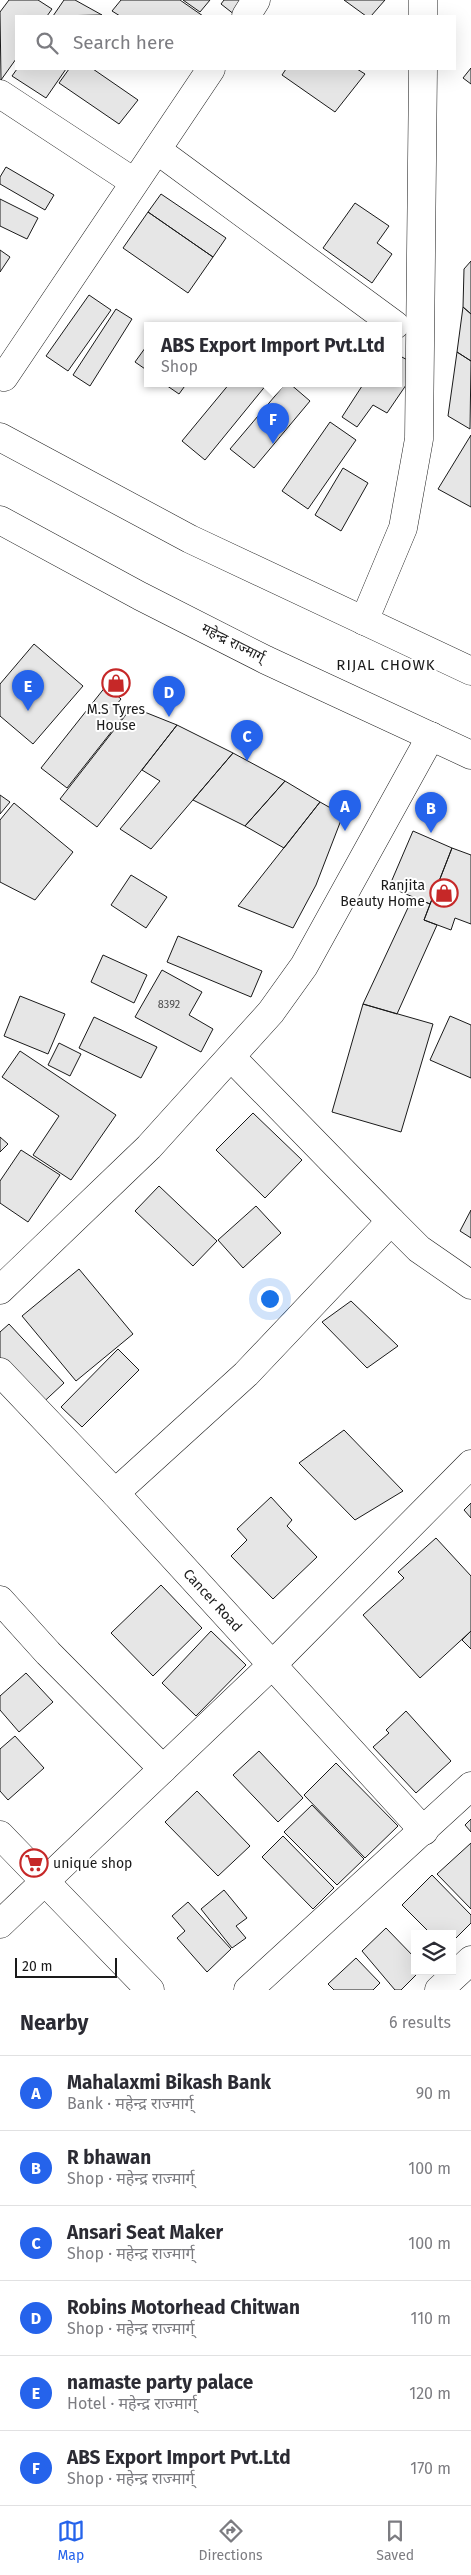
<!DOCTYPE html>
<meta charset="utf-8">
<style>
body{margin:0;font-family:"Fira Sans","Noto Sans Devanagari",sans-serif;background:#f2f2f3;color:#2b2b33}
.controls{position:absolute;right:15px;bottom:15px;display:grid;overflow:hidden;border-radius:0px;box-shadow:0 5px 20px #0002}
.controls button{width:45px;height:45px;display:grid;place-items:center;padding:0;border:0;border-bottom:1px solid #e1e1e2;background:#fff;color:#2b2b33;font:25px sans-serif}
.scale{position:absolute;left:15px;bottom:12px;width:102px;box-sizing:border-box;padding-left:5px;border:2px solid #1a1a1a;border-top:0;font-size:14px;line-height:18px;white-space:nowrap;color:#1a1a1a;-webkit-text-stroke:4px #fff;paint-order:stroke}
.you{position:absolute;left:269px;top:1298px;width:18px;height:18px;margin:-12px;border:4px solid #fff;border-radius:50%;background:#1a73e8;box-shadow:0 0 0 8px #1a73e833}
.badge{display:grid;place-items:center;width:32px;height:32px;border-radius:50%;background:#2563eb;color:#fff;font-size:16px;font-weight:700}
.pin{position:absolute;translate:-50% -41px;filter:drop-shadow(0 1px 2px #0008)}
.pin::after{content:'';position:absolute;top:26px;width:18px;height:15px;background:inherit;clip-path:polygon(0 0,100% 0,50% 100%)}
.popup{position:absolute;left:144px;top:322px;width:258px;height:65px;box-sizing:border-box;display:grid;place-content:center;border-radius:0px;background:#fff;filter:drop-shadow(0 1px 4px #0005);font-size:16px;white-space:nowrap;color:#7c7c81}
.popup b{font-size:19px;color:#2b2b33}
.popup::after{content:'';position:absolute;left:50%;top:100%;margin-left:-10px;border:10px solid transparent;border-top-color:#fff}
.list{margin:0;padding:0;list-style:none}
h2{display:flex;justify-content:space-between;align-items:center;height:65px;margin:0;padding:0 20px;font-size:21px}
h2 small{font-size:16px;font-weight:400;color:#7c7c81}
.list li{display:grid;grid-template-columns:32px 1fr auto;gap:15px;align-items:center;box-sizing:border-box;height:75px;padding:0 20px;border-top:1px solid #e1e1e2}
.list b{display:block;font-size:19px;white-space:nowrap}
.list p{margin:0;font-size:16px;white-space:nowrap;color:#7c7c81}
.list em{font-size:16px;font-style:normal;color:#7c7c81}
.icon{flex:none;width:28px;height:28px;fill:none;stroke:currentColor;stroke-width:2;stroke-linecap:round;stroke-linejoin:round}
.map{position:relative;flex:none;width:471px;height:1990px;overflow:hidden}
.search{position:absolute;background:#fff;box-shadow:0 5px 20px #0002;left:15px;right:15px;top:15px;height:55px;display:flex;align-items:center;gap:12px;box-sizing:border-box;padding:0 18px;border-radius:0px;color:#7c7c81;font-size:19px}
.sheet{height:515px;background:#fff}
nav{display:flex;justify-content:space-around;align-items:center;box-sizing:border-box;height:70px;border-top:1px solid #e1e1e2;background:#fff;font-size:14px;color:#7c7c81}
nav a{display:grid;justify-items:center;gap:2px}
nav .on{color:#2563eb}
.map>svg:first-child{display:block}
</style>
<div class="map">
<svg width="471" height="1990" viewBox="0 0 471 1990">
<rect width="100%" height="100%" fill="#fff"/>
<path fill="#e6e6e6" stroke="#1a1a1a" d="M9 0H38L52 9 47 16H16V59L1 80 0 12Z
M64 0H75L102 15 53 16Z
M121 0H180L203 16H120L112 11Z
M183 0H210L200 12Z
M224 0H248L235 15 221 4Z
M344 0H385L371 16H366Z
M471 68V84L463 78Z
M17 69H66L46 98 12 76Z
M69 69H93L138 100 119 124 59 83Z
M286 69H357L365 74 335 112 282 75Z
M6 167 54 195 45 210 0 184V177Z
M161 194 226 238 213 257 148 212Z
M0 199 38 218 27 239 0 226Z
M355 203 389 226 377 243 392 254 372 283 323 248Z
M148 212 213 257 188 293 123 248Z
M0 250 10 257 0 272Z
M471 261V314L463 307 464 269Z
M89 295 111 310 68 371 46 356Z
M463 307 471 314V361L457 352Z
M116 309 132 319 90 386 73 375Z
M148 344V371L135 362Z
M457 352 471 361 470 429 448 416Z
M398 355 419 366 387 413 373 405 357 427 342 417 364 383H398Z
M163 383H187L179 394Z
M230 383 267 384 205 460 182 441Z
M286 383H289L310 401 254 468 230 449Z
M330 422 356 440 308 509 282 491Z
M471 435V507L438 489Z
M343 468 368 483 341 531 315 515Z
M34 644 83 686 33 744 0 716V684Z
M106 686 121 699 117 704 127 712 67 788 41 768Z
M132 707 177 725 97 827 60 799Z
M177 725 233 753 151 849 120 829 160 781 142 770Z
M233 753 285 781 245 826 193 800Z
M285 781 320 802 284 848 245 826Z
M0 795 10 802 0 814Z
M320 802 343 815 316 885 293 928 238 906Z
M14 803 73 852 35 900 0 882V820Z
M413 831 452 848 430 904 389 887Z
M452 848 471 855V924L455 918 451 930 424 920Z
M131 875 167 897 146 928 111 905Z
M413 897 430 904 424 920 437 925 397 1014 363 1004Z
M178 936 262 971 251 997 167 962Z
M103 955 147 975 134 1003 91 982Z
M162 970 202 992 189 1015 213 1029 201 1052 135 1017Z
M20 996 65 1014 48 1054 4 1036Z
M363 1004 433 1024 401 1132 332 1112Z
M450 1016 471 1025V1078L430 1060Z
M94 1017 157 1047 141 1078 79 1048Z
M59 1043 81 1054 70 1076 48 1065Z
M20 1051 116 1115 71 1180 33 1155 59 1116 2 1077Z
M253 1113 302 1160 265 1198 216 1150Z
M0 1137 8 1144 0 1152Z
M21 1150 60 1175 28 1222 0 1203V1181Z
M159 1186 217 1241 193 1266 135 1211Z
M256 1206 281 1233 243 1268 218 1240Z
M471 1210V1238L460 1231Z
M79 1269 133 1334 76 1381 22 1316Z
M351 1301 398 1346 367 1368 322 1322Z
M9 1324 64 1383 36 1409 0 1371V1332Z
M118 1349 139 1370 82 1427 61 1407Z
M344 1430 403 1491 355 1520 299 1463Z
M271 1497 292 1520 287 1526 317 1557 273 1599 231 1556 247 1540 237 1529Z
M471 1503V1518L464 1510Z
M436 1538 471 1576V1631L420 1678 363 1615 404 1578 398 1572Z
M161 1585 202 1628 153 1676 111 1633Z
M211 1631 246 1665 196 1716 162 1683Z
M471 1631V1649L462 1640Z
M26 1673 53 1702 19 1732 0 1710V1696Z
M406 1711 451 1761 416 1793 373 1747 389 1733 386 1730Z
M15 1736 44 1768 8 1800 0 1791V1749Z
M259 1751 303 1798 278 1822 233 1775Z
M336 1763 398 1826 365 1858 304 1795Z
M197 1791 250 1846 218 1876 165 1822Z
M312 1805 364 1859 337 1885 284 1832Z
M471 1819V1832L465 1825Z
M283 1836 334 1888 313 1909 262 1857Z
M471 1843V1909L437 1874Z
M432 1875 471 1915V1923L452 1942V1934H431L402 1905Z
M224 1890 247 1918 236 1926 246 1938 232 1948 201 1909Z
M188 1902 231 1949 207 1972 177 1938 185 1931 172 1916Z
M386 1928 415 1958V1971H420L401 1990H395L362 1951Z
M356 1958 380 1983 373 1990H334L328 1984Z"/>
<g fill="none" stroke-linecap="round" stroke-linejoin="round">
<g stroke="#1a1a1a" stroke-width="29">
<g id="minor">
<path d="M246 16 256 0"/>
<path d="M423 16V0"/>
<path d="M0 94 134 182"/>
<path d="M157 150 395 325"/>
<path d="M4 377 211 69"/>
<path d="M364 621 403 528 419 439 423 69"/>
<path d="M231 1057 391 1221"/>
<path d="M0 1290 149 1147 271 1012 304 966 431 736"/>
<path id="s1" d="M0 1372 115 1493 424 1831"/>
<path d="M115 1493 246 1374 391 1221 419 1249 471 1285"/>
<path d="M0 1600 48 1653 163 1769"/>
<path d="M0 1835 150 1990"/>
<path d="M0 1924 272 1665 471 1464"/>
<path d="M248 1990 471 1786"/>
<path d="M439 1990 471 1960"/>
</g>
</g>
<g stroke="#1a1a1a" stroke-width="29">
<path id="highway" d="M0 437 190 539 471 671
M0 520 140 596 266 660 471 755"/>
</g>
<use href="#minor" stroke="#fff" stroke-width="28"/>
<use href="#highway" stroke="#fff" stroke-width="28"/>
</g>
<defs>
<g id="shop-ring" transform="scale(1.4375)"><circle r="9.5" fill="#fff" stroke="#c62828" stroke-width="1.5"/><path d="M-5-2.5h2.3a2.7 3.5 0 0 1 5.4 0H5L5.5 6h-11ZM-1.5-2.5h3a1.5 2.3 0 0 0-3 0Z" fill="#c62828"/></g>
<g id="supermarket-ring" transform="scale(1.4375)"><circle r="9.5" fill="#fff" stroke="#c62828" stroke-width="1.5"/><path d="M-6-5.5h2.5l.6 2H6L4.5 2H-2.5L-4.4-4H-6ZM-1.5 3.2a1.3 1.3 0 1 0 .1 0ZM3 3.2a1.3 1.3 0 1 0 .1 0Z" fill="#c62828"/></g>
</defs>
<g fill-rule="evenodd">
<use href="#shop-ring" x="116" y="683"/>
<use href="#shop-ring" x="444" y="893"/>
<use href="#supermarket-ring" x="34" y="1863"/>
</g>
<g text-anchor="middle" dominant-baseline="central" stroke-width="4" stroke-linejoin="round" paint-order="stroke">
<g font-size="11" fill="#4d4d4d">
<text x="169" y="1004">8392</text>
</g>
<g font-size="14" fill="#1a1a1a" stroke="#fff">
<text transform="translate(233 643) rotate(27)">महेन्द्र राज्मार्ग्</text>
<text stroke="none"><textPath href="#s1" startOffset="312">Cancer Road</textPath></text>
</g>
<g font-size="14" fill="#1a1a1a" stroke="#fff">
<text x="116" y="709">M.S Tyres<tspan x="116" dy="16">House</tspan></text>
<text x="425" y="885" text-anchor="end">Ranjita<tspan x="425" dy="16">Beauty Home</tspan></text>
<text x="53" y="1863" text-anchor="start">unique shop</text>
</g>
<g font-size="15" letter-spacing="1" fill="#1a1a1a" stroke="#fff">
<text x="386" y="665">RIJAL CHOWK</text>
</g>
</g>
</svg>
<div class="controls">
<button><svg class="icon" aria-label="layers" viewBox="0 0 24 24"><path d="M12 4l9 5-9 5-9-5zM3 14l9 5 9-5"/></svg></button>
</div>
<div class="scale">20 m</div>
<div class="you"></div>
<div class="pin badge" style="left:345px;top:831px">A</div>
<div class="pin badge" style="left:431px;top:833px">B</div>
<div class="pin badge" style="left:247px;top:761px">C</div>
<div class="pin badge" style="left:169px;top:717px">D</div>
<div class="pin badge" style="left:28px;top:711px">E</div>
<div class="pin badge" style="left:273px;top:444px">F</div>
<div class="popup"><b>ABS Export Import Pvt.Ltd</b>Shop</div>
<div class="search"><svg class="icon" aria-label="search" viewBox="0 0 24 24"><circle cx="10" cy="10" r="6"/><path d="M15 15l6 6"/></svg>Search here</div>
</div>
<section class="sheet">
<h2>Nearby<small>6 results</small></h2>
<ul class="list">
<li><span class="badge">A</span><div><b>Mahalaxmi Bikash Bank</b><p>Bank · महेन्द्र राज्मार्ग्</p></div><em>90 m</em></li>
<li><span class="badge">B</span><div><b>R bhawan</b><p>Shop · महेन्द्र राज्मार्ग्</p></div><em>100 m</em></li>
<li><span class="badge">C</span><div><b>Ansari Seat Maker</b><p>Shop · महेन्द्र राज्मार्ग्</p></div><em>100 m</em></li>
<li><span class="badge">D</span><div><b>Robins Motorhead Chitwan</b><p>Shop · महेन्द्र राज्मार्ग्</p></div><em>110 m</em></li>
<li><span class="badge">E</span><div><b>namaste party palace</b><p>Hotel · महेन्द्र राज्मार्ग्</p></div><em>120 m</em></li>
<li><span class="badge">F</span><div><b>ABS Export Import Pvt.Ltd</b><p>Shop · महेन्द्र राज्मार्ग्</p></div><em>170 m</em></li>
</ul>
</section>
<nav>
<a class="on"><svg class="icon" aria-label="map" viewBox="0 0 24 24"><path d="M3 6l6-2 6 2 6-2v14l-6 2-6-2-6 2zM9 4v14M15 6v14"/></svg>Map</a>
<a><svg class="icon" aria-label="directions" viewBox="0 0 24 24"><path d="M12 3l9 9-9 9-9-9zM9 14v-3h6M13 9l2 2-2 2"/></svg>Directions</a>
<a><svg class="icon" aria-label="saved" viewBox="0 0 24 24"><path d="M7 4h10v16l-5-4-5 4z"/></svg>Saved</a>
</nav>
